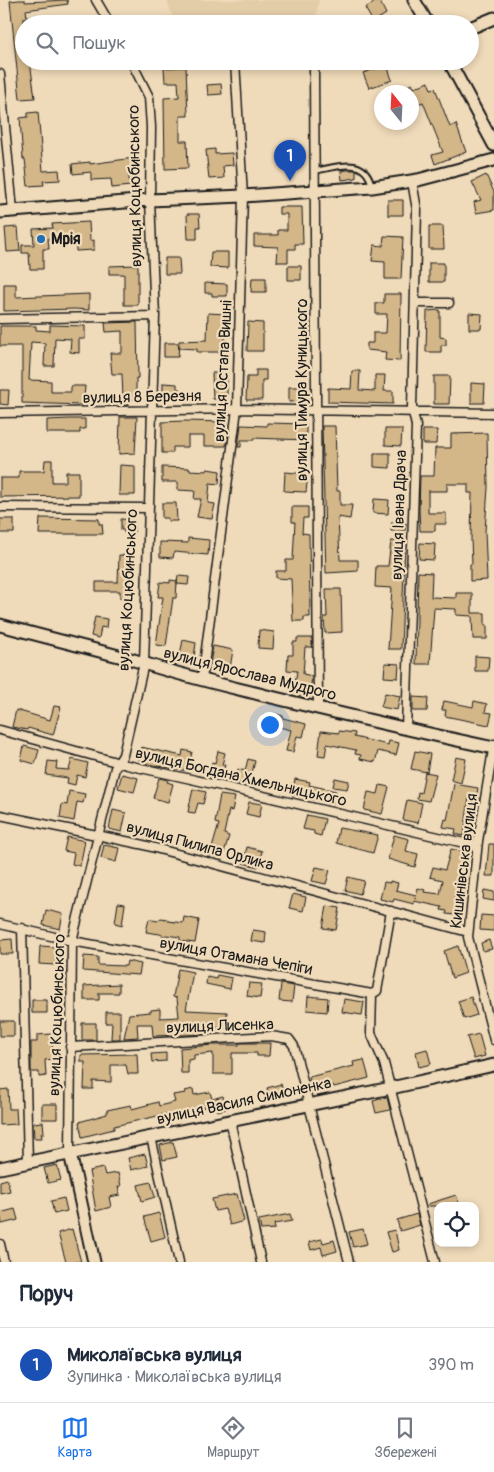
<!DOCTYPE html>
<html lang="uk">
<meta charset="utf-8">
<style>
body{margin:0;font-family:Pangolin,sans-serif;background:#f6f6f7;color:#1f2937}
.controls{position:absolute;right:15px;bottom:15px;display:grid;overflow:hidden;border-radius:10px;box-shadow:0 2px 8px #0003}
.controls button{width:45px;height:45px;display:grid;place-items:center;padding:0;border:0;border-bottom:1px solid #e0e1e3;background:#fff;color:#1f2937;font:25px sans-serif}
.compass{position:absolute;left:374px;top:85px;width:45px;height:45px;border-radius:50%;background:#fff;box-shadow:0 2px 8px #0003;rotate:342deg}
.you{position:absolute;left:269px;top:724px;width:18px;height:18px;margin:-12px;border:4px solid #fff;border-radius:50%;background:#1a73e8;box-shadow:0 0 0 8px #1a73e833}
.badge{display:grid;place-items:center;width:32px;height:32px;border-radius:50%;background:#1a73e8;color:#fff;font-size:16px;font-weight:700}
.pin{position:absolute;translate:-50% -41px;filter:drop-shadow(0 1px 2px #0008)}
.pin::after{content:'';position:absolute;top:26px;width:18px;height:15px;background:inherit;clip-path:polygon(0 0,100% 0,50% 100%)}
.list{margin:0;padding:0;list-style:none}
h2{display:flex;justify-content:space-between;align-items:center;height:65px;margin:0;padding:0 20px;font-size:21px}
h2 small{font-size:16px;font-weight:400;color:#747a83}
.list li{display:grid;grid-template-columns:32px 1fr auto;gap:15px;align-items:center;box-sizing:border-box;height:75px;padding:0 20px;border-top:1px solid #e0e1e3}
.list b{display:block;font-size:19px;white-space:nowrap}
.list p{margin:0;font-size:16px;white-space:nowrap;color:#747a83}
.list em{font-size:16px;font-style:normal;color:#747a83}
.icon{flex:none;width:28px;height:28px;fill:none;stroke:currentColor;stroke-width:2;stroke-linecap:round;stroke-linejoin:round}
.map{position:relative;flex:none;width:494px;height:1262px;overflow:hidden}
.search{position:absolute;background:#fff;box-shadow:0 2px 8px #0003;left:15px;right:15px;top:15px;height:55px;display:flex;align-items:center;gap:12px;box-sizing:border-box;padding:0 18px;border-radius:28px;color:#747a83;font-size:19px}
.sheet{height:140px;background:#fff}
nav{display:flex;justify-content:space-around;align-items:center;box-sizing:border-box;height:70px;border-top:1px solid #e0e1e3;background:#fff;font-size:14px;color:#747a83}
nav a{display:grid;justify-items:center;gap:2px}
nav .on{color:#1a73e8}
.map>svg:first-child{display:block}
</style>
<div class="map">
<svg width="494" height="1262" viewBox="0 0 494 1262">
<rect width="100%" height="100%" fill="#efdab9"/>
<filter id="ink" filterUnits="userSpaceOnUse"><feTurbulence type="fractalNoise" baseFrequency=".02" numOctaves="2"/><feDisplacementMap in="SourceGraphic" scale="10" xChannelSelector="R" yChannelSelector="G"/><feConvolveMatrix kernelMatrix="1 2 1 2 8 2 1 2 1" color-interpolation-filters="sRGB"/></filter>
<g filter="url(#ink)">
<path fill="#e3cca8" d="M167 0H319L316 15 285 24H175Z"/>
<path fill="#d4b789" stroke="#1c1c1c" d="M19 0H25V2L67 0 68 4 26 10 27 17 24 18V61H30L35 98 20 99 10 1Z
M379 0 386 14 373 22 365 8Z
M387 65 392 80 369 88 363 73Z
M186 67 188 116H180V141H187L188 168 165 169 164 98 179 97 178 82H165L164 68Z
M428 82 431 89 435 88 450 127 456 124 466 152 435 164 432 155 443 152 423 102 412 106V92H393L412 84 414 88Z
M221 84 222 94 208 95 207 85Z
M38 112 43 171 59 170 60 180 43 181 44 185 28 186 25 159H23L20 118 28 117V113Z
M215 149V154L232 153 233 165 223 166 224 178 209 179 206 150Z
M134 158 135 168 128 169 130 186 112 188 111 179 91 180V172L73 174 72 164 90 162V164Z
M347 170H356V178L342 180 341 171Z
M486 175 494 192V210L476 213 474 202 481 200 472 182Z
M388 200H403V215H388Z
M279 207H302L303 244H295V249H288V262H277L278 247 254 246V235H278V230H287V214H279Z
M187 214H199L200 227H197V239H188Z
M89 222 90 241 94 240V250L76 251 75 236 48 238 49 249H43V269H30L29 253H22V245H34L33 229 53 228 52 224Z
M429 226H443L444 249H429Z
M18 227 20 251 7 252 5 228Z
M384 236 403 237 401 279H385V262L372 261 374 245 383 246Z
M211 252H228V268L210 267Z
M165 258H179L180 274H165Z
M429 263H444V282H429Z
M138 265V305H124V274H109V266Z
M288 266H301V280H288Z
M252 278H266V292H251Z
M205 283 227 284V296H212V293H205Z
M4 284H16V297L89 294V310L75 309 4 311Z
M384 294H401L400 361 385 360 386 352 367 350V343H373V333H386L387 314H376V303H384Z
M440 310V337L446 338V345H441V352H426L427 311Z
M208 313 225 314V340H227L228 352H197V349L179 348V344L178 357H164V343H179V341L207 340Z
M469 313 482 314 481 329H469Z
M137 322 138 378H136V399H129V405H120V399H126H123L122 374H112L110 353H122V331L106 332 105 323Z
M248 322 263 323V351H247Z
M50 325 85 326V339H79V353L70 352 71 339 55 338 54 366H44L45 343 31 342 29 380 51 381V392H71V386H85L84 398H82V405L22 403V346H0V326H36V330L50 331Z
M256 370H266V380H262V400H246L247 377H256Z
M352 371H360L359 390 375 391V375H385L384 391H393V404L328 402V388L351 389Z
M212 373H227V399H213Z
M434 376H450L449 404H434Z
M163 383 177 384V389H180V399L163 398Z
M471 383 485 384 484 403H471Z
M289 387H306V401L289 402Z
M0 390H9L8 405 0 404Z
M120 417H137L135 453 119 454Z
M70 419H85V429H80V433H47V420Z
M184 421 226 422V425H229L226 446H204V436H188V447H173V453H162V422Z
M267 423 306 424V440L254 438V440H241V447H238L241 425 267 426Z
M322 426H335L337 491H340V505H352L350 519 338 517 340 560H358V571L326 573Z
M385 429H402L401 446 385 445Z
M423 430H437L436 444H423Z
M487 433 488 487 485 531 487 580 470 581V564H472L471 539 472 493H468V484H447V491H428V513H446V524H435V531H420L419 510 420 476H434L435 448H451V434Z
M374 453H390V468L374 467Z
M45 460H52V482H66V472H79V496L0 497V478H19V471H44Z
M120 465 135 466V495H119Z
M162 467 189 468V470L207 471V469L220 471 219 484 210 483 208 503 215 504 212 519 197 517 201 499H194L195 491 178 490V482H162Z
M285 472 308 474 306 492 284 491Z
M374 499 389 500 388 514 373 513Z
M162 503H176L177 521H168V518H162Z
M292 507H308V518H303L302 533 309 534 310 617H304V621H293L291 579 276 578V571H286V560H293L295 522H292Z
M40 518 99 519V524H102L103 534H39Z
M0 519H14V533H0Z
M121 519 134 520V533H124V530H121Z
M392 522 406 523 405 531H391Z
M188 538 209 540 208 555 174 552 173 558 160 557V542L188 543Z
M391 541 405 542V546L401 649H388L392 588 375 587 376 566H388Z
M420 543 435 544 434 560 419 559Z
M119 555 133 556V598H120V591H96V582H118Z
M418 572 432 573 431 597 456 598V593H472V613H485V625H487V639H473L472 616 456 615V609L434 608 430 664H416Z
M178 576 189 577 188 585 177 584Z
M170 580 177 581 176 598H173L166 646 156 645 163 597H158L160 582 170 583Z
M326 589H341L342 632 325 633 324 617H327Z
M95 617 107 619 106 628 101 627 99 638 91 636Z
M259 630 274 632 273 649 258 648Z
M297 638H312V647H305L303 674 312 676 310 693 294 690 297 671 287 670 288 655H293V642H297Z
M183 640 196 643 194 657 180 655Z
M213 646 233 650 230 668 210 664Z
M475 656 489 657 488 671H475Z
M385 663 399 664 398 678 384 677Z
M385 693 400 696 397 710 381 707Z
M413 697 428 698 427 711H413Z
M444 701 473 707 474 701 487 704 485 712 492 713 489 725 445 716 446 710H442Z
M54 706 61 707 53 735 28 728 27 730 12 727 16 710 50 720Z
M273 713 283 716V718L306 724 303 737 297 736 293 752 286 751 291 730 275 726 274 732 261 729 264 714 272 716Z
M321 731 339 733V731L355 733 354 737 388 745 389 741 399 743 396 755 378 751 375 762 360 759 361 755 355 754 356 750 327 744 325 756 318 755Z
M24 746 39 750 35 764 21 760Z
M141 747 182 756 183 750 192 752 188 771 147 764 146 762 139 760Z
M218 751 225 753 222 765H225L223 772 237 775 238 769 245 771 248 759 255 761 249 785 208 776 212 762 215 763Z
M415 751 430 754 427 772 411 769Z
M456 757 466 759 461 783 451 780Z
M72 759 88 763 85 777 77 775 75 785 67 783 68 778 46 775 48 761 57 762 56 769 69 770Z
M425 772 436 774 429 801 417 799 418 792 421 793Z
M122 774 138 778 134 792 118 788Z
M159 778 168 780 167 782 173 784 168 802 153 798Z
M335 778 349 781 347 789 333 787Z
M295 779 310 782 309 785 336 791 333 803 292 795Z
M454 784 478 788 476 798 469 797 464 836 455 834 456 829 443 827 445 819 447 820Z
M380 785 389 787 382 814 364 810 368 792 378 794Z
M193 789 206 792 203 804 198 803 195 813 188 812Z
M69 791 85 794 83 803 77 802 74 821 60 818 62 804 67 805Z
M220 795 235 797 232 811 229 810 224 834 229 836 222 859 210 855 219 824 215 823Z
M407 800 422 803 418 823 403 820Z
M249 802 262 804 259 817 246 814Z
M113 810 126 813 122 832 109 829Z
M307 815 325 819 321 836 314 834V831L303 829Z
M339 828 378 835 373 853 336 843Z
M394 835 409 839 406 851 418 854 415 867 388 859Z
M67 837 85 841 80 866 72 864 74 853 64 851Z
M489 844H494V876H486Z
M104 845 119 848 116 862 101 858Z
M247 847 262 851 258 867 243 863Z
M451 849 464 852 454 899 458 900 455 915 446 914 447 911 441 910 442 907 414 901V904L394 899 393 902 380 899 384 882 390 883V881L398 883 396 890 416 895 415 899 418 888 425 890 424 892 440 894 443 880 430 877 433 867 445 870Z
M316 867 330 870 326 884 312 881Z
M348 877 364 881 360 894 345 890Z
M484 890 494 892V901L483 899Z
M293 894 306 897 303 911 289 908Z
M118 903 125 904 122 925 115 923Z
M327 906 340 908 336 930 323 928Z
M46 910 63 914 60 929 43 925Z
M481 915 494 916V931L480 930Z
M184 917 199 920 195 943 180 941V937L166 935 164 936 160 934 146 932 149 919 157 921 161 918 167 919 168 921 183 923Z
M253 930 266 932 265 943 251 941Z
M12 939 13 954H0V940Z
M489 940 492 949 483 951 481 943Z
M40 946 56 947 55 965 39 964Z
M458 946 466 973 452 978 444 951Z
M84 956 98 957V965L126 966 127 961 141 964 139 975 83 971Z
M178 969 193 972 186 1010 227 1012V1028H213V1034L153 1036 152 1024H137L138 1037 124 1038 129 1014 151 1012V1010L160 1009V1018L179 1017 177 998 173 997Z
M217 975 232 978 230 989 206 984 207 977 216 979Z
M249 983 262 984 260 998 247 996Z
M119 984V993H99V1000H84V986Z
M281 984 294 986 292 1002 279 1001Z
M308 996 328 998 327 1012 307 1010Z
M471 997 477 1015 464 1019 458 1001Z
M344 999 364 1002 362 1015 342 1012Z
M32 1000H47V1013H32Z
M106 1012H120V1039H111L112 1023H106Z
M0 1021H14V1036H0Z
M82 1023H96V1040H82Z
M52 1034 53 1059 45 1060 46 1076 39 1077V1072H31V1042H37V1035Z
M479 1034 485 1056 474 1059 467 1037Z
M239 1043H270L269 1056H257V1053H232V1074H213V1053L194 1055V1059L188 1060V1073H181L180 1048 213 1045H239Z
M427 1049 431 1064 419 1067 416 1052Z
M166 1053V1061L152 1062 151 1054Z
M137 1054 138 1074H128L126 1065H111V1082L93 1081V1089H84L85 1062H81V1055Z
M364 1060 369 1078 334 1087 333 1085 312 1090 309 1077 354 1066 353 1062Z
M281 1084 284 1096 270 1099 267 1088Z
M8 1089 9 1109H16L17 1124 0 1125V1090Z
M193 1089 194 1095 210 1092 212 1099 223 1096 226 1109 217 1111 216 1105 200 1108 201 1113 167 1121 166 1114 114 1126V1129L82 1137 79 1122 107 1114V1110L131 1105 132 1109 158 1102 159 1106 175 1102 173 1095 186 1093 185 1091Z
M387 1097 390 1110 376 1113 373 1101Z
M42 1104H57V1119H42Z
M43 1122 44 1133H41L42 1138H34L33 1123Z
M173 1142 177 1157 163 1160 160 1145Z
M145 1154 148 1166 131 1170 128 1158Z
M57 1165 61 1180 48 1183 44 1168Z
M103 1168 105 1175 118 1173 121 1186 118 1187 120 1195 109 1197 111 1207 96 1211 89 1171Z
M7 1179 10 1191 0 1193V1181Z
M151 1182 155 1197 142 1201 138 1185Z
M237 1194 244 1221 230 1225 225 1209 215 1211 212 1199Z
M456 1195 459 1203 450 1206H428V1204Z
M64 1198 67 1211 54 1214 51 1201Z
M15 1209 18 1220 2 1224 0 1213Z
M159 1213 165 1237 151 1241 144 1217Z
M290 1214 292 1221 274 1224 275 1229 261 1230 259 1220Z
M417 1214 420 1225 400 1231 397 1220Z
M72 1229 81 1262H66L58 1233Z
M363 1229 367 1244 353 1247 349 1232Z
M395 1230 399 1250 392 1252 386 1232Z
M322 1239 323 1243 334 1240 337 1251 323 1255 321 1247 311 1250 309 1242Z"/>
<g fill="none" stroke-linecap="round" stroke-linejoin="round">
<g stroke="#1c1c1c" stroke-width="8">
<path id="lane" d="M314 171C338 167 365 155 372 186"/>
</g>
<g stroke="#1c1c1c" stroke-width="11">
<path id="street" d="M96 0 110 24
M314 71 318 708
M0 74 13 211
M415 303H449
M0 319 155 316
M0 413 237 409 494 413
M0 507 148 508
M202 680 237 409 243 196 235 61
M406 729 416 426 412 408 417 210 412 181
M0 730 127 765 191 779 477 846
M494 744 478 841 468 937 494 1040
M0 815 140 844 468 932
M0 924 72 941 372 994
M22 928 28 1162
M372 994 371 1033 384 1063 435 1262
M372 994 377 991 391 911
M70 1047 271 1036 289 1039 294 1046 349 1262
M230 1120 261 1262
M151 1137 179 1262
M70 1153 72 941 115 768 123 755 144 663 155 316 150 200 151 127 149 97 131 61
M0 1244 4 1262"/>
</g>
<g stroke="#1c1c1c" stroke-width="15">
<path id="secondary" d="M414 0 428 24
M470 28 494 18
M449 61 494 145
M0 212 150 200 243 196 372 187 418 180 494 160
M0 625 134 660C178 675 223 685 267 696 342 714 418 732 494 748
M70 1153 94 1262
M0 1168 391 1088 494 1065"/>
</g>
<use href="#lane" stroke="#efdab9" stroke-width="4"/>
<use href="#street" stroke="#efdab9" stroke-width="8"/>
<use href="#secondary" stroke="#efdab9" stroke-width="11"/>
</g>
</g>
<circle fill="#1f6fb2" stroke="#efdab9" stroke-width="2" cx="41" cy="239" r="5"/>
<g text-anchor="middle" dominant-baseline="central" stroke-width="4.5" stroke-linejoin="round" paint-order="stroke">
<g font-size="16" fill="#1c1c1c" stroke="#efdab9">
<text transform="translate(135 186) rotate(-91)">вулиця Коцюбинського</text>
<text transform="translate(223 371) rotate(-87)">вулиця Остапа Вишні</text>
<text transform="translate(302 390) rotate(-90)">вулиця Тимура Куницького</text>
<text transform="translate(142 397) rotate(-1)">вулиця 8 Березня</text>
<text transform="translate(399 515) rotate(-88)">вулиця Івана Драча</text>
<text transform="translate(128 590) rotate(-87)">вулиця Коцюбинського</text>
<text transform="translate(250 674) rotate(14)">вулиця Ярослава Мудрого</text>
<text transform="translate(241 777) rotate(13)">вулиця Богдана Хмельницького</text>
<text transform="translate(200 846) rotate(15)">вулиця Пилипа Орлика</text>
<text transform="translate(464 861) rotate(-83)">Кишинівська вулиця</text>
<text transform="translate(236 956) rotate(10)">вулиця Отамана Чепіги</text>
<text transform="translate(57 1015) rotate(-88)">вулиця Коцюбинського</text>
<text transform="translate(220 1026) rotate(-2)">вулиця Лисенка</text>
<text transform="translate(244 1101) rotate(-12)">вулиця Василя Симоненка</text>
</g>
<g font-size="16" font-weight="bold" fill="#1c1c1c" stroke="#efdab9" text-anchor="start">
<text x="51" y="239">Мрія</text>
</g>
</g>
</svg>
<div class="controls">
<button><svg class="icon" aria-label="locate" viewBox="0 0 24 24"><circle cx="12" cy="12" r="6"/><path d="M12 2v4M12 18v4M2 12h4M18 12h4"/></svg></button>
</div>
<svg class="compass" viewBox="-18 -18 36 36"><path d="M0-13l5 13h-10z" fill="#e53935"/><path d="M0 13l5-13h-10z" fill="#747a83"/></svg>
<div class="you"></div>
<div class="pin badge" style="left:290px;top:181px;background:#1a4fb4">1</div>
<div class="search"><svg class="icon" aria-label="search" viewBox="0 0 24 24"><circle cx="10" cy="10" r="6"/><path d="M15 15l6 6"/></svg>Пошук</div>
</div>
<section class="sheet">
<h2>Поруч<small></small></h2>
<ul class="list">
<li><span class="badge" style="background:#1a4fb4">1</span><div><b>Миколаївська вулиця</b><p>Зупинка · Миколаївська вулиця</p></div><em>390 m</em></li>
</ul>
</section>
<nav>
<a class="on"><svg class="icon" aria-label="map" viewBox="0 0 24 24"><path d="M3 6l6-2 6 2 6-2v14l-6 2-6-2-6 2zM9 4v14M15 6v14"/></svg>Карта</a>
<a><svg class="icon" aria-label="directions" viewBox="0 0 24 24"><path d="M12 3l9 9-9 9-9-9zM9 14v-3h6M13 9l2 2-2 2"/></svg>Маршрут</a>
<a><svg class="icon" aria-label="saved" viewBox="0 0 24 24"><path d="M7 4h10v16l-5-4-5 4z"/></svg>Збережені</a>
</nav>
